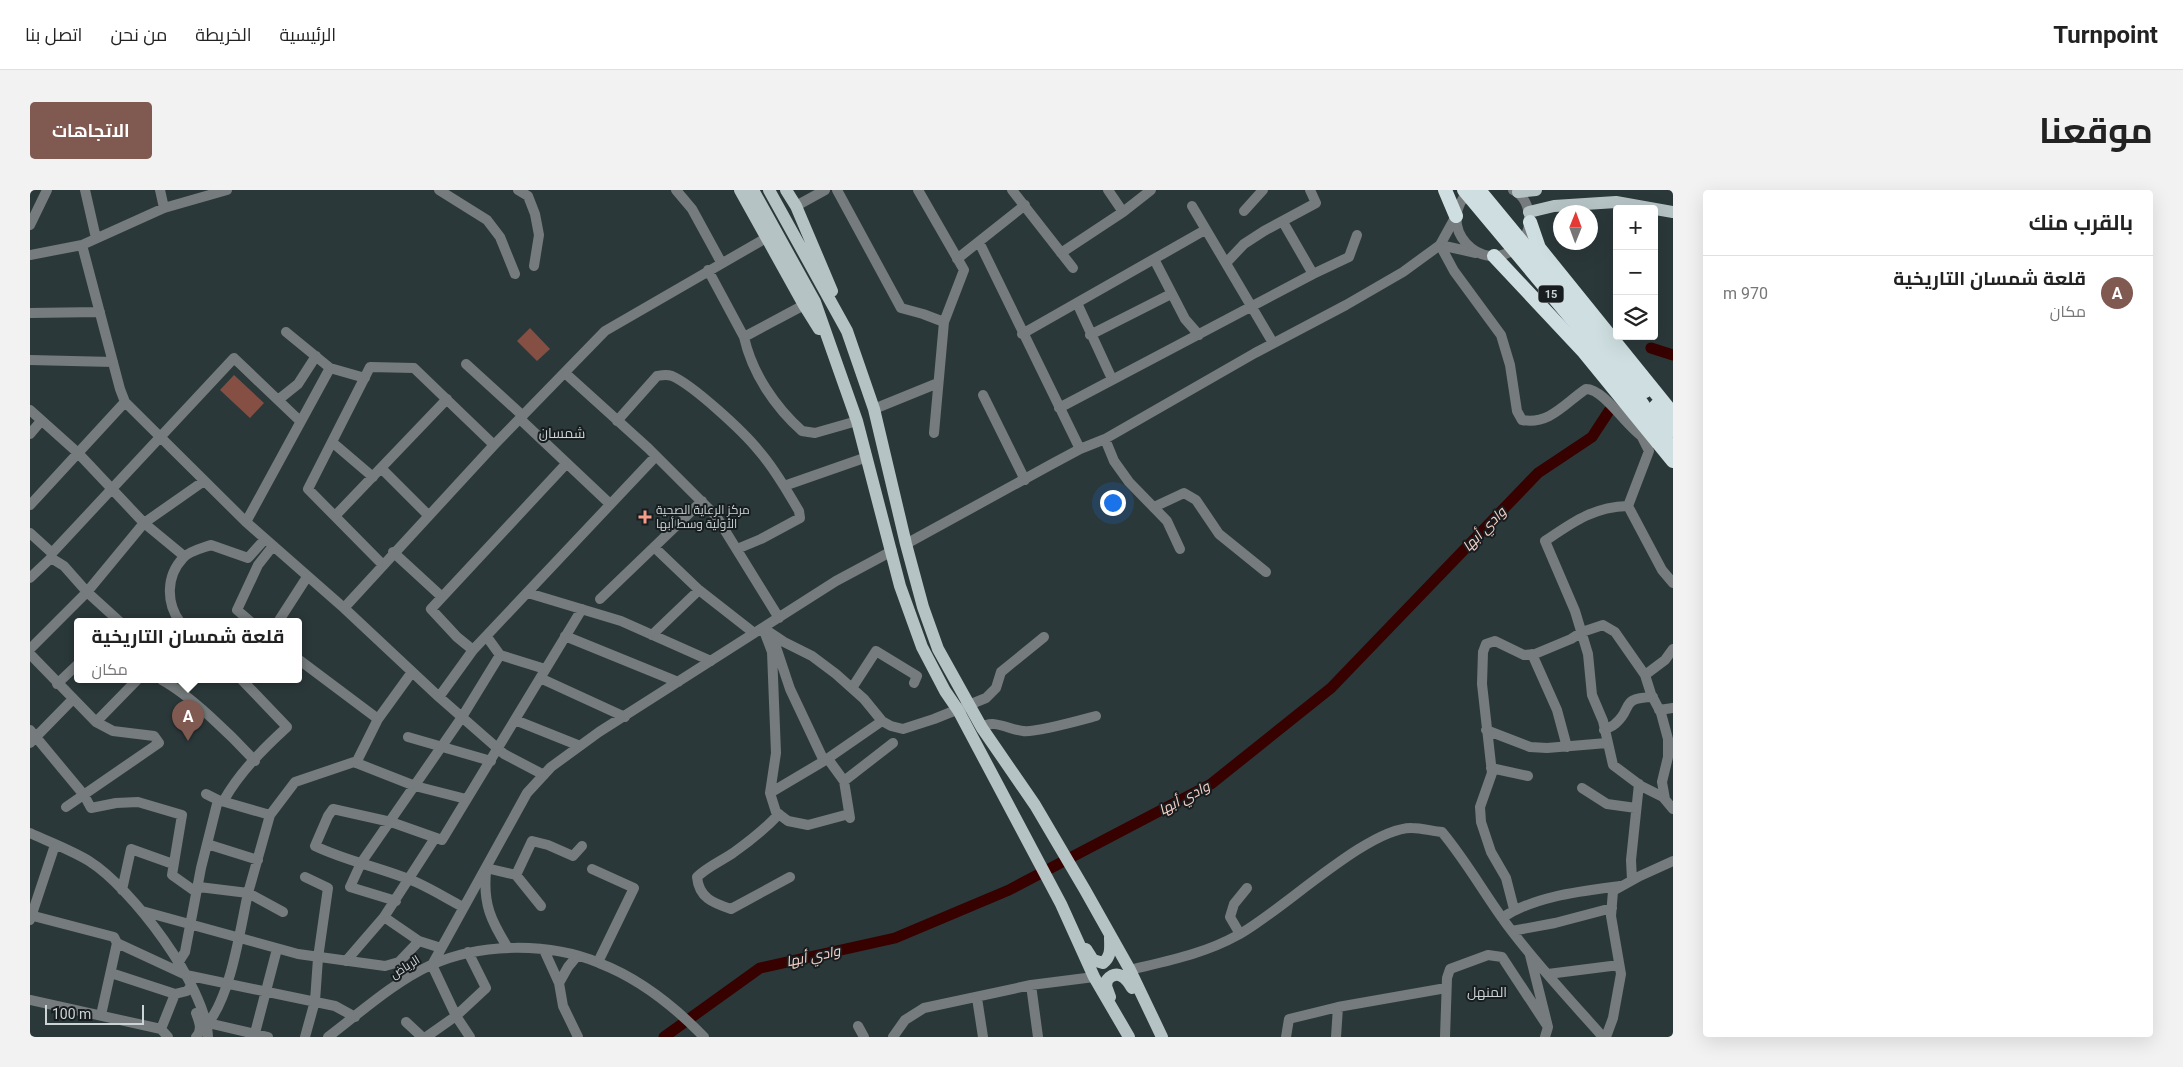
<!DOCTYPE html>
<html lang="ar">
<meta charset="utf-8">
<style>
body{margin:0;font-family:Roboto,Cairo,sans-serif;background:#f2f2f2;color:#222;direction:rtl}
.controls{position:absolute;right:15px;top:15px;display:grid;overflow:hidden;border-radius:5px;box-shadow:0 5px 20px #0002}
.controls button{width:45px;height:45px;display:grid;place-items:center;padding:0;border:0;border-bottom:1px solid #e0e0e0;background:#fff;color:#222;font:25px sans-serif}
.compass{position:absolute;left:1523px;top:15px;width:45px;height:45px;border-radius:50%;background:#fff;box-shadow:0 5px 20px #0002;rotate:1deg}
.scale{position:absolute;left:15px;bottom:12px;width:99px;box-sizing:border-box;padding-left:5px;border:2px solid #ccd4d5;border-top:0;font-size:14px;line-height:18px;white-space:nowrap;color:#ccd4d5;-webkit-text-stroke:4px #181e1f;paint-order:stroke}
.you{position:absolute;left:1082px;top:312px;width:18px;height:18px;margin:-12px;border:4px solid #fff;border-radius:50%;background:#1a73e8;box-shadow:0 0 0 8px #1a73e833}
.badge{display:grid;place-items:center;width:32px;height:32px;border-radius:50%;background:#805951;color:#fff;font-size:16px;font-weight:700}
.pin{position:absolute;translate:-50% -41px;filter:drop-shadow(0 1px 2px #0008)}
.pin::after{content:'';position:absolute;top:26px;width:18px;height:15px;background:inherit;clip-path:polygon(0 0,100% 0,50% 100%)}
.popup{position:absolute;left:44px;top:428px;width:228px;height:65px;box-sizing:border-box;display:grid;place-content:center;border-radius:5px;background:#fff;filter:drop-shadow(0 1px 4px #0005);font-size:16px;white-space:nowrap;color:#767676}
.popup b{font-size:19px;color:#222}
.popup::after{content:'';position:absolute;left:50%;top:100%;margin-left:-10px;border:10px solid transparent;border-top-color:#fff}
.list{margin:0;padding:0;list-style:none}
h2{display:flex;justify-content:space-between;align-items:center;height:65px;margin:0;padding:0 20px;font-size:21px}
h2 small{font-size:16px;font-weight:400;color:#767676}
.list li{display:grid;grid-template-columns:32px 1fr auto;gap:15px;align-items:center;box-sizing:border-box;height:75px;padding:0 20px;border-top:1px solid #e0e0e0}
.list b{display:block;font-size:19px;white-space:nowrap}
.list p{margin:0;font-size:16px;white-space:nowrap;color:#767676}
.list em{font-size:16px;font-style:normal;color:#767676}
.icon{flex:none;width:28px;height:28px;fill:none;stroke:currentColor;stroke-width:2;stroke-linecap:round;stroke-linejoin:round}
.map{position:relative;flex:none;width:1643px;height:847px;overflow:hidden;direction:ltr;border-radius:5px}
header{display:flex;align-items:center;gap:30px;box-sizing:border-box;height:70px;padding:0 25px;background:#fff;border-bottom:1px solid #e0e0e0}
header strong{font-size:24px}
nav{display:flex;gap:28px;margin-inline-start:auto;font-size:18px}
.intro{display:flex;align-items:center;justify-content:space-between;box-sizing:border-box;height:120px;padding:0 30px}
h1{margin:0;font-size:35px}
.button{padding:12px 22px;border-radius:5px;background:#805951;color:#fff;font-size:18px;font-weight:700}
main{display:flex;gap:30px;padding:0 30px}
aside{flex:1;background:#fff;border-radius:5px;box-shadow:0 5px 20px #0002}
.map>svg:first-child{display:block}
</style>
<header>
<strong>Turnpoint</strong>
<nav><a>الرئيسية</a><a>الخريطة</a><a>من نحن</a><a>اتصل بنا</a></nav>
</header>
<div class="intro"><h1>موقعنا</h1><a class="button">الاتجاهات</a></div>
<main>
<aside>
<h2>بالقرب منك<small></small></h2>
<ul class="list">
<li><span class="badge">A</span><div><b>قلعة شمسان التاريخية</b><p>مكان</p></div><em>970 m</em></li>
</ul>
</aside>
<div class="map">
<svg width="1643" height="847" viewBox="0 0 1643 847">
<rect width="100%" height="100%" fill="#2b383a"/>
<path fill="#854f44" d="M500 138 520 159 507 171 487 151Z
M204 185 234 213 220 228 190 200Z"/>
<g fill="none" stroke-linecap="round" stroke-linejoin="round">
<path stroke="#370100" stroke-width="11" d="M1621 158 1643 165
M634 847 730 778 865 748 979 700 1181 594 1301 498 1508 283 1562 247 1579 221"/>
<path stroke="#767c7d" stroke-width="10" d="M55 0 66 48
M130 0 134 18
M409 0 457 30 470 47 485 84
M488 0 498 6 505 24 509 45 504 76
M646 0 662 19 691 72
M807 0 871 118 893 124 914 132
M888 0 934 80 914 132 904 243
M982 0 1043 78
M1078 0 1093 22
M1441 0C1401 34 1452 89 1488 56 1495 49 1500 39 1499 28 1499 17 1494 5 1483 0
M766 16 795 0
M1162 16 1243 153
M1214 21 1233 0
M1253 32 1283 84
M0 35 17 0
M949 52 1050 259
M52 55 90 199 95 212 216 332 314 418 409 507 474 564 514 585
M1410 55 1424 81 1471 145 1480 175 1487 221 1492 230C1520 235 1535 213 1556 199 1574 199 1596 236 1613 247 1617 250 1623 252 1627 254
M1410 55 1446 63
M1031 63 1093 22 1121 0
M0 65 52 55 134 18 197 0
M927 69 995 15
M1124 69 1155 129 1169 145
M1196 73 1214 54 1234 41 1286 13 1280 0
M678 80 714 147
M1047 113 1082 189
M774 115 714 147C722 183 745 217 772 241L785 243 827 231
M0 123 70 122
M256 142 300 178 335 188
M992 144 1175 40
M1060 145 1141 104
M0 170 83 172
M436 174 493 226
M535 183 618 258 686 326 749 428
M953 205 995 290
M248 210 268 194 286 166
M1029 218 1283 84 1319 67 1327 45
M844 219 908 193
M0 220 48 263 114 333 154 366
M490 229 580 314
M587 231 627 186C633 185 636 184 642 186 663 195 714 242 729 261 745 279 757 301 769 321L770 328 731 349 707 359
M0 244 11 231
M1075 249 1084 271 1099 292 1137 331 1150 359
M302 252 343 287
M351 278 398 325
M754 296 837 267
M0 315 95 212
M1598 316C1563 317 1543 332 1515 351L1545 421 1558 464 1562 505 1573 531 1583 575 1611 596 1633 607 1643 619
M1598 316 1632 380 1643 393
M1598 316 1619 261 1612 247
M1124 317 1154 303 1166 310 1189 344 1236 382
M305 326 417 209
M216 332 300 178
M0 343 22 363
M876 354 1022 274 1050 259 1075 249 1225 163 1316 115 1373 82 1410 55 1426 26
M624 357 669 400 724 443
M363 362 412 407
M21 368 34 376 57 402 90 432
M352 374 278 299 340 177 384 178 464 255
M0 388 21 368 22 363 204 168 270 231
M498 403 591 431 681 471
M570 409 672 311
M314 418 464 255 575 141 736 48
M150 432C136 413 136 386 153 368 159 361 173 358 181 355L218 368 235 349
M221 432 207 420 228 375 243 356
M248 432 277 387
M733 438 754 452 782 466 806 484 834 509 852 531 861 536 873 539 904 529 956 508 966 498 971 482 1014 447
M733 438 742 462 746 563 740 603 746 622 758 631 778 635 819 624
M622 445 669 400
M535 446 648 492
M457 447 470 465 515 479
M745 454 760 499 794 571
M0 459 57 402 114 333 174 291
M443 460 427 447 401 419 536 274
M0 464 66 532 83 541 124 546 129 553 36 617
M1502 464 1527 520 1537 557
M268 469 348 529
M1615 485 1635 470 1643 459
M510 488 595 527
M132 490C160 505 202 546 225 571
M27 494 48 474
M822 498 846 461 887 486 884 493
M409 507 443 460 626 266
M1629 520 1643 518
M485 530 550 556
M66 532 107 490
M952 538C962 528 980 540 993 541 1005 543 1051 530 1066 526
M0 540 54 605 61 618 86 613 108 612 152 625 142 685 166 702
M1456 540 1500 557 1517 558 1577 553
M1574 540C1577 538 1582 537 1585 534 1604 519 1588 508 1623 507
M378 547 461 571
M0 553 43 509
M798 569 814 591 820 628
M326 573 348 529 382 482
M1461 578 1498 586
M814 591 863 553
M1552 598 1577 614 1606 618
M740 603 794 571 852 531
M176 604 188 610 240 625
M194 610C210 582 233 559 257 537L212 490
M749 624C735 639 720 651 703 663 691 671 677 677 667 687 669 708 683 713 701 719L760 687
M0 643C19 652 41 660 59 671 102 698 176 796 178 847
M177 654 228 670
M456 678 486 685 511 716
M562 679 604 698 568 772
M456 682C453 714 461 731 478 758
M486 685 502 651 518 655 543 666 552 656
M275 687 298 698 288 768 285 811 275 847
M1602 690 1601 670 1609 594
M169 697 218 703C210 740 201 805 178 833
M92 700 101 659 143 674
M366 711 320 697 331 673 432 527 470 465
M433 717C418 709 403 700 388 693 354 678 318 672 285 656L298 626 303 619 361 632 412 650 552 419
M1484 719 1476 688 1461 662 1451 632 1450 617 1462 583 1452 494 1453 462 1456 454 1465 451 1494 465 1505 464 1541 449 1552 442 1573 435 1585 442 1615 485 1621 504 1631 523 1638 549V567L1632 592 1635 609
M112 721 268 764 355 776 369 772 389 751
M253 722 218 703 240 625 265 592 324 572 385 596 436 609
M0 725 84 747 87 753 71 825
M354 727 389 751 411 758
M1472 728C1504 706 1552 701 1590 696
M0 730 25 655
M1482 741 1525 733 1582 718
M1210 744 1200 727 1204 714 1217 698
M87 753 156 785 305 816 325 827
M514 760 529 793 538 777 547 766
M1500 765 1518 837 1515 847
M316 771 354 727 405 648
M148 773 155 762 171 678 188 610
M1100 780C1137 771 1174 764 1208 745 1251 722 1338 637 1382 638 1391 638 1402 641 1412 642 1437 672 1455 705 1478 736 1507 775 1541 811 1573 847
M81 783 145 804
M1518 784 1589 775
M529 793 533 816 548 847
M1001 795 1008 847
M947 808 953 847
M0 810 131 839 138 847
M166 823C169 831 173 840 166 847
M376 832 392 847
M178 833 238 847
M828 836 834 847
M131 839 145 804 157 801 161 796
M225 843 247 759
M298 847C331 822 364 792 401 775 450 753 519 752 569 773 608 788 645 817 674 847
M396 847 426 826 456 798 438 762
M440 847 426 826 402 775 497 603 521 577 569 542 806 391 862 361
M863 847 875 830 894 818 1001 795 1064 787
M1256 847 1259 829 1308 817 1416 798
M1306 847 1308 817
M1415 847 1417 788 1420 779 1458 765 1472 767 1518 837
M1576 847 1583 828 1591 784 1581 726 1583 701 1610 686 1643 671"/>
<path stroke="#b6c3c5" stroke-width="12" d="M710 0 774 115 789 139
M723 0 785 112 827 231 870 396 892 457 915 501 928 520 1031 714 1064 787 1099 847
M739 0 817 141 844 219 876 354 893 417 908 459 952 538 1005 615 1055 700 1100 780 1132 847
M756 0 766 16 802 101
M1488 2 1506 0
M1499 22 1524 16 1586 12 1643 22
M1056 759 1063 770 1073 773C1082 766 1080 757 1080 747
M1080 807 1076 796 1077 790C1087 779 1096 787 1102 798"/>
<path stroke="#cfdfe1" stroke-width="14" d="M1415 0 1426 26
M1500 32 1509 58 1643 224
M1464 66 1554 162 1643 271
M1608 208 1641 257
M1626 216 1643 240"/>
<path stroke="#cfdfe1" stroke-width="14" d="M1434 0 1608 208
M1449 0 1615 201"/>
</g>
<path fill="#f49d8b" stroke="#181e1f" stroke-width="2" d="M612.5 319.5h5v5h5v5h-5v5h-5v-5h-5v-5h5z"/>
<g text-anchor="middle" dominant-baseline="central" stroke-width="4" stroke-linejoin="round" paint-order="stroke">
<rect fill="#181e1f" stroke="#969d9e" stroke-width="1" x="1508.5" y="95.5" width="25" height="17" rx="4"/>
<g font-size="11" font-weight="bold" fill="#ccd4d5">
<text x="1521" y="104">15</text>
</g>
<g font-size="12" fill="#ccd4d5" stroke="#181e1f" text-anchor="start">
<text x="626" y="320">مركز الرعاية الصحية<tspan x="626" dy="14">الأولية وسط أبها</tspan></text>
</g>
<g font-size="12" fill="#ccd4d5" stroke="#181e1f">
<text transform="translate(375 777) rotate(-32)">الرياض</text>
</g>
<g font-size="14" fill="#ccd4d5" stroke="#181e1f">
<text x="532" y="243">شمسان</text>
<text x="1457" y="802">المنهل</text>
</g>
<g font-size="14" font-style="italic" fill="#fbd3ca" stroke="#181e1f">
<text transform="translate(1454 339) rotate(-46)">وادي أبها</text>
<text transform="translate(1154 608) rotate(-28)">وادي أبها</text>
<text transform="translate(783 766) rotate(-12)">وادي أبها</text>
</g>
</g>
</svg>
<div class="controls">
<button>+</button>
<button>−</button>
<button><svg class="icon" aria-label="layers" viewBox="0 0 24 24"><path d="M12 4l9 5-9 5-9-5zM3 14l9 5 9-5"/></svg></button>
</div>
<svg class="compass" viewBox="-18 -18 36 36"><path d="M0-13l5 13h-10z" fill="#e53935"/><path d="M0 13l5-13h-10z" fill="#767676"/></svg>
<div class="scale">100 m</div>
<div class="you"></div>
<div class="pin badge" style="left:158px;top:551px">A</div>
<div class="popup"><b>قلعة شمسان التاريخية</b>مكان</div>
</div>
</main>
